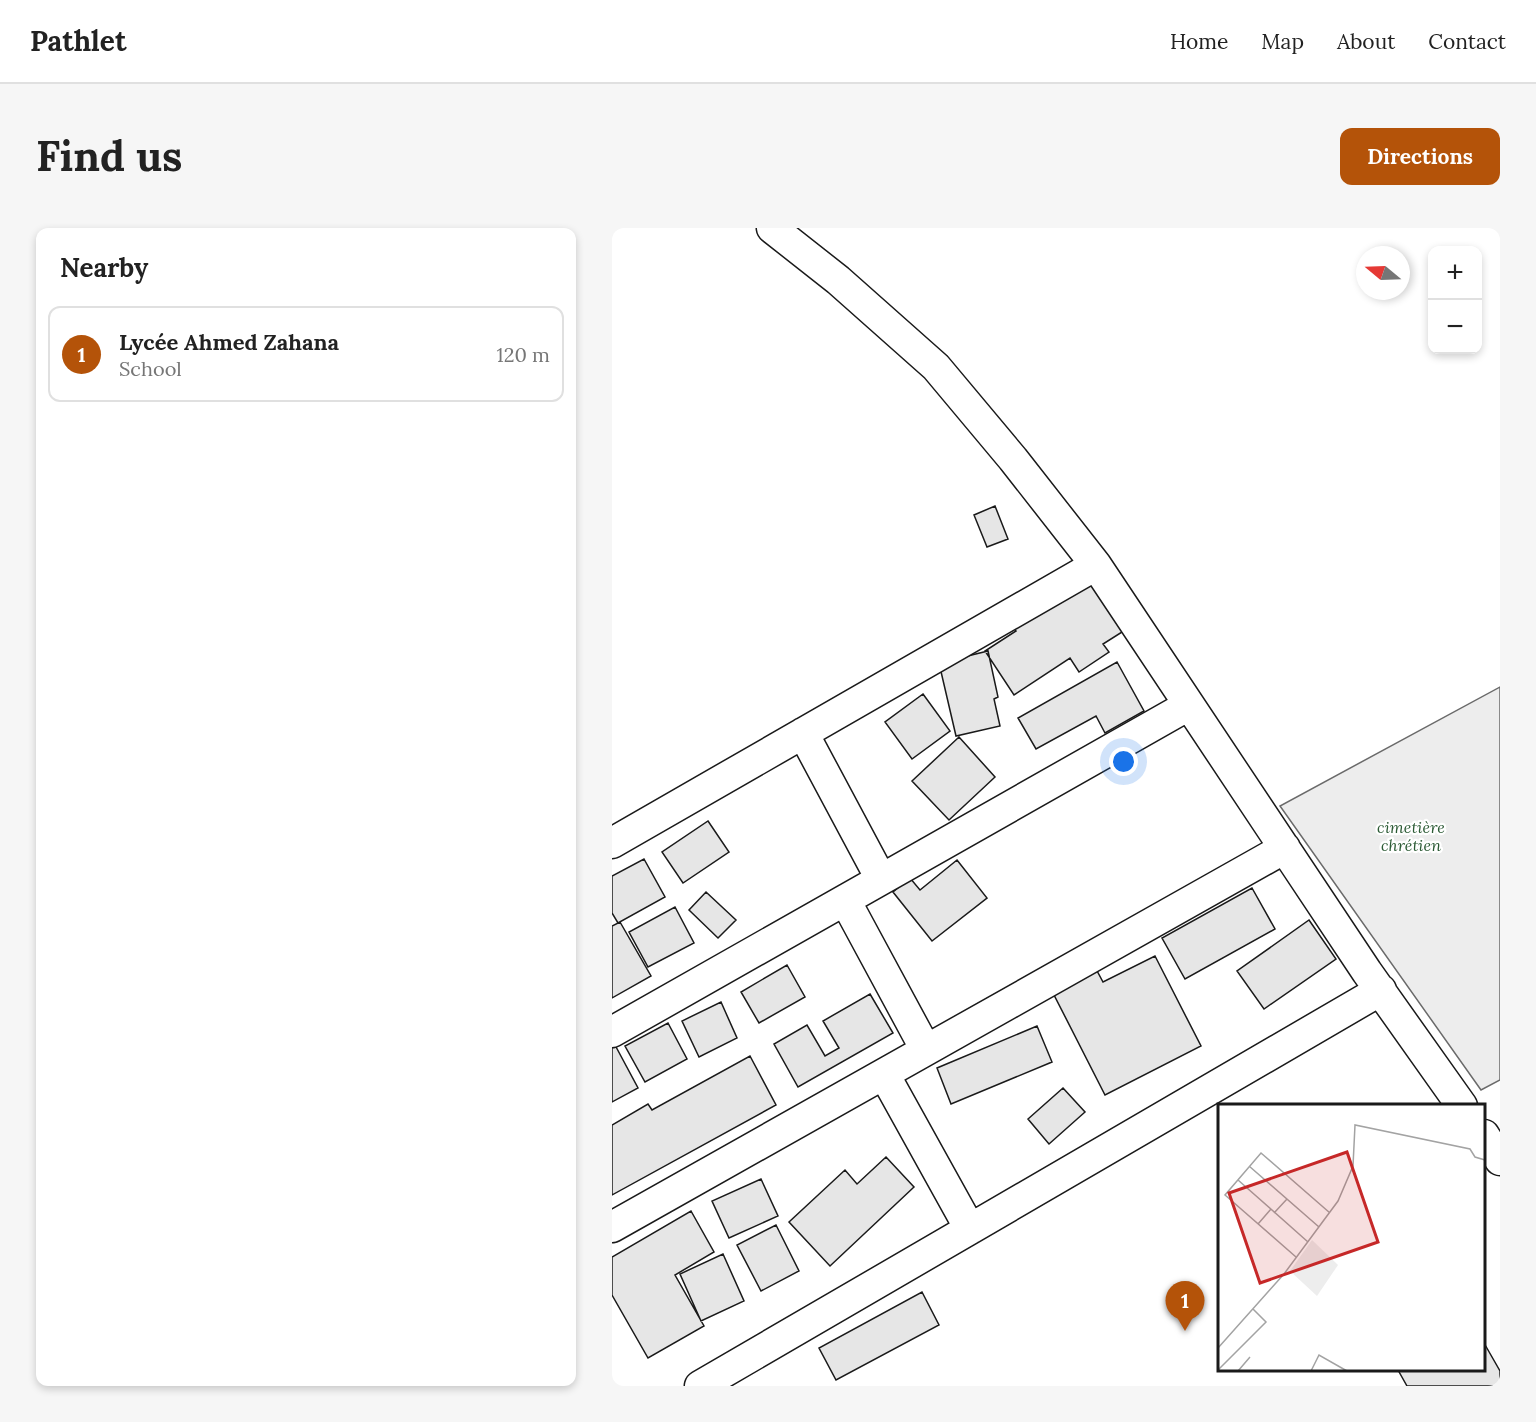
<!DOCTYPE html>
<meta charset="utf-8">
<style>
body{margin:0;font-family:Lora,serif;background:#f6f6f6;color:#222}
.controls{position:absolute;right:18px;top:18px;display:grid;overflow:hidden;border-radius:12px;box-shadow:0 3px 9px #0003}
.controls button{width:54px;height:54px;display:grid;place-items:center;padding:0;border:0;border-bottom:2px solid #e0e0e0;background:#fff;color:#222;font:30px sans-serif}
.compass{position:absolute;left:744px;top:18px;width:54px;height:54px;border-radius:50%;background:#fff;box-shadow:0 3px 9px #0003;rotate:289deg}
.you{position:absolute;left:512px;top:534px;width:21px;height:21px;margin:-15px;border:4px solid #fff;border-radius:50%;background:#1a73e8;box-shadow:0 0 0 9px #1a73e833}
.badge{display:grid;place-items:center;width:39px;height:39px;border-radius:50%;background:#b45309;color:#fff;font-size:20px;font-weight:700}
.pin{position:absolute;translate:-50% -50px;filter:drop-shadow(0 2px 3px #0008)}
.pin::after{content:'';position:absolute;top:32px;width:21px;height:18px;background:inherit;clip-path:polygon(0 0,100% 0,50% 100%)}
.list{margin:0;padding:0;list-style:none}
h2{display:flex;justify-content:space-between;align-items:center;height:78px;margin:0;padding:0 24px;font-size:26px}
h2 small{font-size:20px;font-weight:400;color:#767676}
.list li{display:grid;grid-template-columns:39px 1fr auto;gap:18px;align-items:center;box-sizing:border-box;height:96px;margin:0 12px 12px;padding:0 12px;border:2px solid #e0e0e0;border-radius:12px}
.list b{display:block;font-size:22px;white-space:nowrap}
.list p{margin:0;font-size:20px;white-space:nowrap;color:#767676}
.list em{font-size:20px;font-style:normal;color:#767676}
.map{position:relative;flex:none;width:888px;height:1158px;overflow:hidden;border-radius:12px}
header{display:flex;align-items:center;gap:36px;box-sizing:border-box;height:84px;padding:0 30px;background:#fff;border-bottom:2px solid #e0e0e0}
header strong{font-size:28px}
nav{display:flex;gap:33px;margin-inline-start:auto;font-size:21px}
.intro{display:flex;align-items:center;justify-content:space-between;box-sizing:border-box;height:144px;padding:0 36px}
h1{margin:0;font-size:42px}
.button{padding:15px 27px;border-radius:12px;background:#b45309;color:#fff;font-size:21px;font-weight:700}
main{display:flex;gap:36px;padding:0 36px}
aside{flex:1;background:#fff;border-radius:12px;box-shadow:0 3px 9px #0003}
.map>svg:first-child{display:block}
</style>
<header>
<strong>Pathlet</strong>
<nav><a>Home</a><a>Map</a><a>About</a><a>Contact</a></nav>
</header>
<div class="intro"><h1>Find us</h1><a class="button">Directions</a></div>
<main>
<aside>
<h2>Nearby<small></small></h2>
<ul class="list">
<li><span class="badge">1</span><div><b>Lycée Ahmed Zahana</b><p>School</p></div><em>120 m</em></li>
</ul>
</aside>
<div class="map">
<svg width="888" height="1158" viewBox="0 0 888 1158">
<rect width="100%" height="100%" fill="#fff"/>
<path fill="#ededed" stroke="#6a6a6a" stroke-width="1.5" d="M888 459V852L869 862 668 578Z"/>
<path fill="#e6e6e6" stroke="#1a1a1a" stroke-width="1.5" d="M383 278 396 311 375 319 362 287Z
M483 346 518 399 491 416 497 424 467 444 458 430 402 467 373 423 404 403 402 400Z
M376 423 386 469 382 471 388 498 344 508 327 435Z
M505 434 532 483 493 505 484 488 424 521 406 490Z
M311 466 338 503 300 531 273 494Z
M347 509 383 549 337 592 300 553Z
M96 593 117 624 71 655 50 624Z
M32 631 53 669 6 695 0 685V648Z
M345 632 375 670 320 713 281 664 298 650 308 662Z
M640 660 663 701 573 751 550 710Z
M94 664 124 692 106 710 77 682Z
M63 679 82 715 36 739 17 704Z
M697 692 724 731 652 781 625 743Z
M8 694 39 748 0 770V698Z
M543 728 589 818 493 867 440 763 484 741 491 754Z
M175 737 193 769 147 795 129 764Z
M258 766 281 805 186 859 162 816 195 797 213 828 227 820 211 793Z
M109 774 125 810 87 829 70 793Z
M56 795 75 831 33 854 13 818Z
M425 798 440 834 339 876 325 840Z
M3 817 26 860 0 874V819Z
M138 828 164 877 0 967V897L36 876 40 882Z
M451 860 473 884 437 916 416 891Z
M274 929 302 959 218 1038 177 994 233 942 245 956Z
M149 951 166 988 117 1010 100 973Z
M79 983 102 1024 63 1047 92 1098 36 1130 0 1067V1029Z
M164 997 187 1043 149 1063 125 1017Z
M111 1026 132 1073 89 1093 68 1046Z
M310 1064 327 1097 224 1152 207 1120Z
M872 1115 888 1143V1158H795L786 1142H872Z"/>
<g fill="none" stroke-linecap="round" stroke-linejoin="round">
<g stroke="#1a1a1a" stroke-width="33">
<path id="minor" d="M160 0 226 52 324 139 401 231 484 337 755 744 850 878
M191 505 269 651
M0 615 484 337
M233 672 314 822
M0 804 577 477
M272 846 358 1001
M872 907 888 932
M0 999 673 620
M88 1158 769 762"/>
</g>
<use href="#minor" stroke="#fff" stroke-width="30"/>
</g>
<g text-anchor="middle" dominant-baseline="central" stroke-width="4.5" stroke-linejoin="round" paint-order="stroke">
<g font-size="16" font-style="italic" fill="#2b5a34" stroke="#fff">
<text x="799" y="599">cimetière<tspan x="799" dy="18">chrétien</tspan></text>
</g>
</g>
<g transform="translate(606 876)">
<rect width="267" height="267" fill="#fff"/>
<path d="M94 136 120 161 99 192 72 167Z" fill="#ededed"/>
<path fill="none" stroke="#a3a3a3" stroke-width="1.5" d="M31 62 101 123M20 76 90 138M56 109 69 95M40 120 53 105M78 153 7 91 43 49 112 109M0 244 66 170 120 97 135 62 137 21 252 45 257 53 267 56M0 266 48 218 35 205M20 267 32 253M93 267 101 251 129 267"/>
<path fill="#c62828" fill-opacity="0.15" stroke="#c62828" stroke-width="3" d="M129 48 160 138 42 179 11 89Z"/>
<rect width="267" height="267" fill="none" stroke="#1a1a1a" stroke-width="3"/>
</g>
</svg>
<div class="controls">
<button>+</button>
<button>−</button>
</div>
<svg class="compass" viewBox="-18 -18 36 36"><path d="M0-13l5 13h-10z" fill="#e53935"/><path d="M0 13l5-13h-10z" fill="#767676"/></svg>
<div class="you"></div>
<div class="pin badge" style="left:573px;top:1103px">1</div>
</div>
</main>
